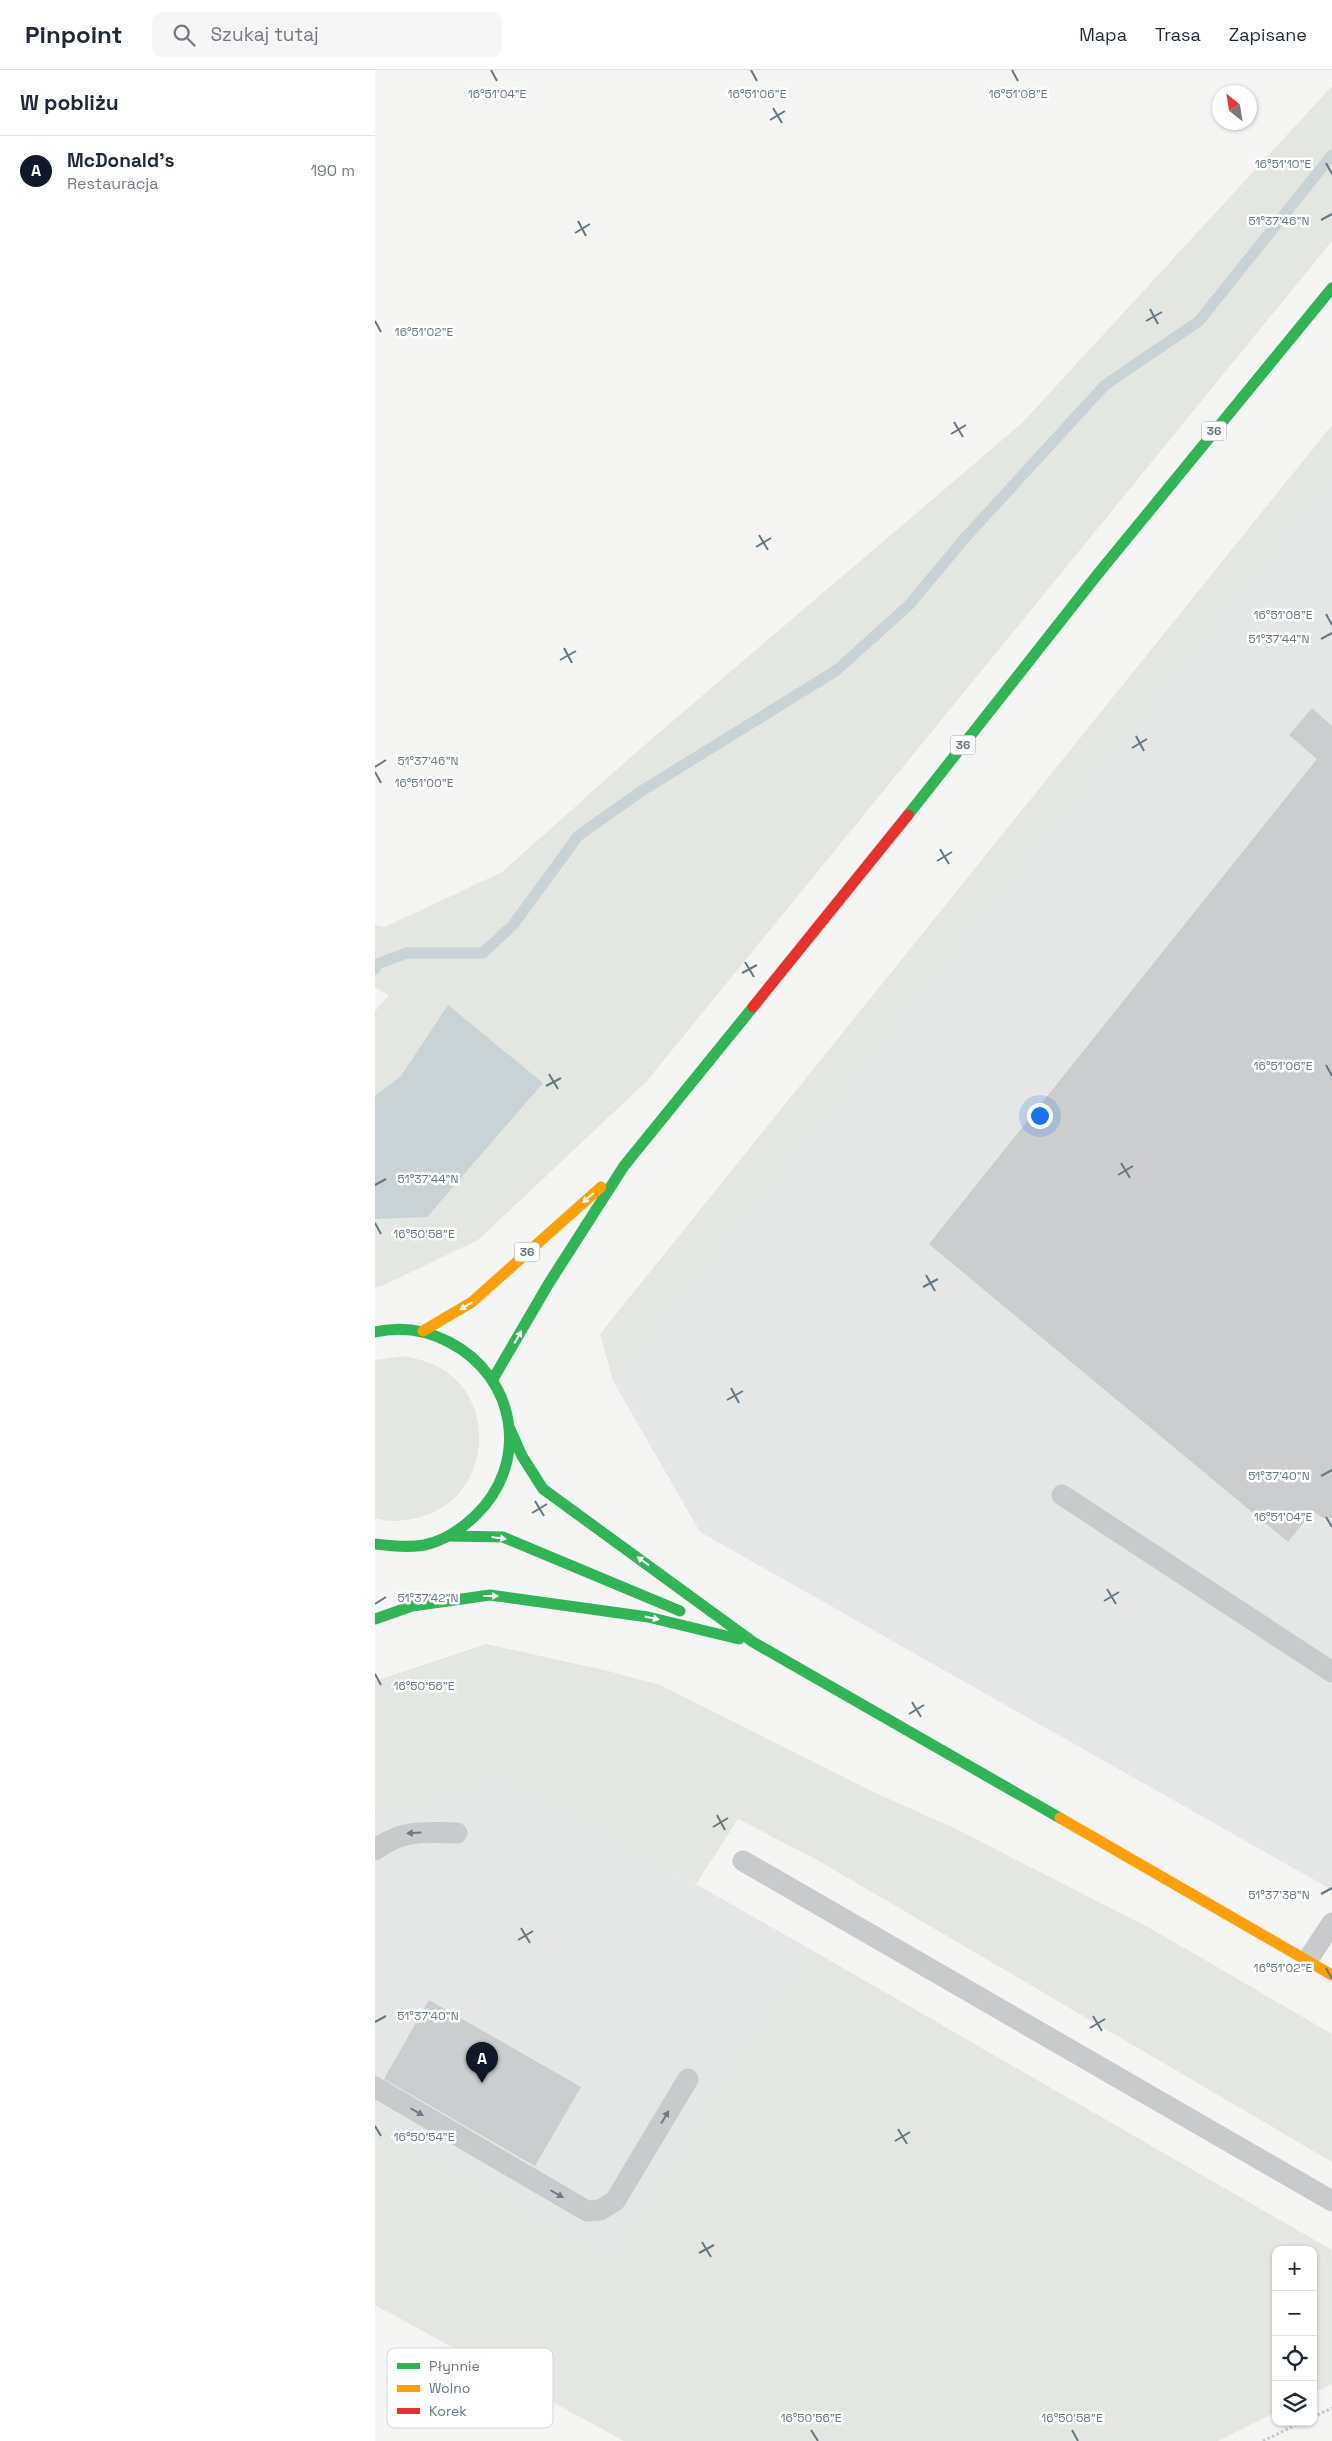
<!DOCTYPE html>
<html lang="pl">
<meta charset="utf-8">
<style>
body{margin:0;font-family:"Space Grotesk",sans-serif;background:#f6f6f7;color:#1f2937}
.controls{position:absolute;right:15px;bottom:15px;display:grid;overflow:hidden;border-radius:10px;box-shadow:0 1px 4px #0004}
.controls button{width:45px;height:45px;display:grid;place-items:center;padding:0;border:0;border-bottom:1px solid #e0e1e3;background:#fff;color:#1f2937;font:25px sans-serif}
.compass{position:absolute;left:837px;top:15px;width:45px;height:45px;border-radius:50%;background:#fff;box-shadow:0 1px 4px #0004;rotate:330deg}
.you{position:absolute;left:664px;top:1045px;width:18px;height:18px;margin:-12px;border:4px solid #fff;border-radius:50%;background:#1a73e8;box-shadow:0 0 0 8px #1a73e833}
.badge{display:grid;place-items:center;width:32px;height:32px;border-radius:50%;background:#111827;color:#fff;font-size:16px;font-weight:700}
.pin{position:absolute;translate:-50% -41px;filter:drop-shadow(0 1px 2px #0008)}
.pin::after{content:'';position:absolute;top:26px;width:18px;height:15px;background:inherit;clip-path:polygon(0 0,100% 0,50% 100%)}
.list{margin:0;padding:0;list-style:none}
h2{display:flex;justify-content:space-between;align-items:center;height:65px;margin:0;padding:0 20px;font-size:21px}
h2 small{font-size:16px;font-weight:400;color:#747a83}
.list li{display:grid;grid-template-columns:32px 1fr auto;gap:15px;align-items:center;box-sizing:border-box;height:70px;padding:0 20px;border-top:1px solid #e0e1e3}
.list b{display:block;font-size:19px;white-space:nowrap}
.list p{margin:0;font-size:16px;white-space:nowrap;color:#747a83}
.list em{font-size:16px;font-style:normal;color:#747a83}
.icon{flex:none;width:28px;height:28px;fill:none;stroke:currentColor;stroke-width:2;stroke-linecap:round;stroke-linejoin:round}
.map{position:relative;flex:none;width:957px;height:2371px;overflow:hidden}
header{display:flex;align-items:center;gap:30px;box-sizing:border-box;height:70px;padding:0 25px;background:#fff;border-bottom:1px solid #e0e1e3}
header strong{font-size:24px}
nav{display:flex;gap:28px;margin-inline-start:auto;font-size:18px}
.search{width:350px;height:45px;background:#f6f6f7;display:flex;align-items:center;gap:12px;box-sizing:border-box;padding:0 18px;border-radius:10px;color:#747a83;font-size:19px}
main{display:flex}
aside{flex:1;background:#fff}
.map>svg:first-child{display:block}
</style>
<header>
<strong>Pinpoint</strong>
<div class="search"><svg class="icon" aria-label="search" viewBox="0 0 24 24"><circle cx="10" cy="10" r="6"/><path d="M15 15l6 6"/></svg>Szukaj tutaj</div>
<nav><a>Mapa</a><a>Trasa</a><a>Zapisane</a></nav>
</header>
<main>
<aside>
<h2>W pobliżu<small></small></h2>
<ul class="list">
<li><span class="badge">A</span><div><b>McDonald's</b><p>Restauracja</p></div><em>190 m</em></li>
</ul>
</aside>
<div class="map">
<svg width="957" height="2371" viewBox="0 0 957 2371">
<rect width="100%" height="100%" fill="#f5f5f4"/>
<path fill="#e5e6e6" d="M957 405V1820L325 1462 238 1311Z
M134 1708 435 1879 238 2191 0 2055V1742Z"/>
<path fill="#e4e7e1" d="M957 16V171L271 1012 103 1170 7 1216 0 1217V941L14 925 0 918V855L10 857 127 802 266 678 647 353Z
M957 355V406L238 1311 225 1264Z
M29 1286C38 1288 47 1290 55 1293 126 1321 118 1428 45 1447 31 1451 15 1453 0 1448V1290Z
M111 1574 233 1601 285 1615 494 1720 577 1757 773 1857 957 1964V2092L444 1791 363 1749 321 1814 134 1708 0 1742V1611Z
M435 1879 957 2180V2314L938 2323V2180H901V2342L843 2371H249L0 2235V2055L238 2191Z"/>
<path fill="#c9d2d4" d="M73 935 168 1013 52 1147 0 1149V1026L26 1006Z"/>
<g fill="none" stroke-linecap="round" stroke-linejoin="round">
<path stroke="#c9d2d4" stroke-width="11" d="M0 899 2 894 32 883H108L138 855 203 766 265 722 462 600 534 535 589 469 730 315 824 251 957 85"/>
</g>
<path fill="#cccdce" d="M937 638 957 656V1448H948L938 1441 913 1472 554 1174 942 689 914 665Z
M54 1930 206 2017 160 2096 9 2009Z"/>
<g fill="none" stroke-linecap="round" stroke-linejoin="round">
<path stroke="#c7c8c9" stroke-width="3" stroke-dasharray="2.5 2.5" stroke-linecap="butt" d="M938 2347 957 2338
M888 2371 927 2352"/>
<path stroke="#c9cacb" stroke-width="21" d="M687 1425 957 1602
M0 1780C27 1759 50 1762 82 1763
M368 1791 957 2131
M932 1891 957 1853
M0 2017 212 2141 225 2140 240 2131 313 2009"/>
<path stroke="#30b455" stroke-width="11" d="M533 745 722 505 957 218
M0 1262C26 1256 51 1260 74 1272 142 1307 156 1394 99 1447 85 1460 69 1471 49 1475 33 1478 16 1476 0 1474
M118 1309 174 1213 249 1096 378 937
M135 1359 147 1386 168 1419 378 1572 685 1748
M75 1466 128 1467 305 1541
M0 1549 37 1536 115 1525 273 1547 364 1569"/>
<path stroke="#ff9f0a" stroke-width="11" d="M48 1261 97 1232 226 1117
M685 1748 957 1905"/>
<path stroke="#e5322d" stroke-width="11" d="M378 937 533 745"/>
</g>
<defs><path id="oneway-solid" d="M-6-.8H1V-3.2L6.5 0L1 3.2V.8H-6Z" transform="scale(1.25)"/></defs>
<g fill="#fff">
<use href="#oneway-solid" transform="translate(213 1128) rotate(139)"/>
<use href="#oneway-solid" transform="translate(91 1236) rotate(149)"/>
<use href="#oneway-solid" transform="translate(143 1267) rotate(-60)"/>
<use href="#oneway-solid" transform="translate(124 1468) rotate(8)"/>
<use href="#oneway-solid" transform="translate(268 1491) rotate(-144)"/>
<use href="#oneway-solid" transform="translate(116 1526)"/>
<use href="#oneway-solid" transform="translate(277 1548) rotate(12)"/>
</g>
<g fill="#6b7c86">
<use href="#oneway-solid" transform="translate(39 1763) rotate(176)"/>
<use href="#oneway-solid" transform="translate(42 2042) rotate(30)"/>
<use href="#oneway-solid" transform="translate(290 2047) rotate(-59)"/>
<use href="#oneway-solid" transform="translate(182 2124) rotate(30)"/>
</g>
<path fill="none" stroke="#667882" stroke-width="2" d="M116 0 122 11M376 0 382 11M637 0 643 11M398 38 407 53M395 50 410 41M951 93 957 104M946 150 957 144M203 151 211 166M200 163 215 154M775 239 783 254M0 251 6 262M771 251 787 242M579 352 588 367M576 364 591 355M384 465 393 480M381 477 396 468M951 544 957 555M946 569 957 563M189 578 197 593M185 590 201 581M761 666 769 681M757 678 772 669M0 697 11 690M0 702 6 713M565 779 574 794M562 791 577 782M370 892 379 907M367 903 382 895M951 995 957 1006M174 1004 183 1019M171 1016 186 1008M746 1093 755 1108M743 1105 758 1096M0 1115 11 1109M0 1153 6 1164M551 1205 560 1221M548 1217 563 1209M356 1318 364 1333M352 1330 368 1321M946 1406 957 1400M160 1431 169 1446M157 1443 172 1434M951 1447 957 1457M732 1519 741 1534M729 1531 744 1522M0 1534 11 1527M0 1604 6 1615M537 1632 546 1647M534 1644 549 1635M342 1745 350 1760M338 1757 353 1748M946 1824 957 1818M146 1858 155 1873M143 1870 158 1861M951 1898 957 1909M718 1946 727 1961M0 1952 11 1946M715 1958 730 1949M0 2056 6 2066M523 2059 532 2074M520 2071 535 2062M327 2172 336 2187M324 2183 339 2175M436 2360 443 2371M697 2360 703 2371"/>
<g text-anchor="middle" dominant-baseline="central" stroke-width="5" stroke-linejoin="round" paint-order="stroke">
<g fill="#fff" stroke="#94a0a8" stroke-width="1">
<rect x="826.5" y="351.5" width="25" height="19" rx="4"/>
<rect x="575.5" y="665.5" width="25" height="19" rx="4"/>
<rect x="139.5" y="1172.5" width="25" height="19" rx="4"/>
</g>
<g font-size="12" font-weight="bold" fill="#667882">
<text x="839" y="361">36</text>
<text x="588" y="675">36</text>
<text x="152" y="1182">36</text>
</g>
</g>
<rect x="12" y="2278" width="166" height="80" rx="8" fill="#fff" stroke="#d1d6da" stroke-width="1"/>
<rect x="22" y="2293" width="23" height="6" fill="#30b455"/>
<rect x="22" y="2315" width="23" height="7" fill="#ff9f0a"/>
<rect x="22" y="2338" width="23" height="6" fill="#e5322d"/>
<g font-size="14" fill="#667882">
<text x="54" y="2301">Płynnie</text>
<text x="54" y="2323">Wolno</text>
<text x="54" y="2346">Korek</text>
</g>
<g font-size="12" text-anchor="middle" fill="#667882" stroke="#fff" stroke-width="5" stroke-linejoin="round" paint-order="stroke">
<text x="122" y="28">16°51'04"E</text>
<text x="382" y="28">16°51'06"E</text>
<text x="643" y="28">16°51'08"E</text>
<text x="908" y="98">16°51'10"E</text>
<text x="904" y="155">51°37'46"N</text>
<text x="49" y="266">16°51'02"E</text>
<text x="908" y="549">16°51'08"E</text>
<text x="904" y="573">51°37'44"N</text>
<text x="53" y="695">51°37'46"N</text>
<text x="49" y="717">16°51'00"E</text>
<text x="908" y="1000">16°51'06"E</text>
<text x="53" y="1113">51°37'44"N</text>
<text x="49" y="1168">16°50'58"E</text>
<text x="904" y="1410">51°37'40"N</text>
<text x="908" y="1451">16°51'04"E</text>
<text x="53" y="1532">51°37'42"N</text>
<text x="49" y="1620">16°50'56"E</text>
<text x="904" y="1829">51°37'38"N</text>
<text x="908" y="1902">16°51'02"E</text>
<text x="53" y="1950">51°37'40"N</text>
<text x="49" y="2071">16°50'54"E</text>
<text x="436" y="2352">16°50'56"E</text>
<text x="697" y="2352">16°50'58"E</text>
</g>
</svg>
<div class="controls">
<button>+</button>
<button>−</button>
<button><svg class="icon" aria-label="locate" viewBox="0 0 24 24"><circle cx="12" cy="12" r="6"/><path d="M12 2v4M12 18v4M2 12h4M18 12h4"/></svg></button>
<button><svg class="icon" aria-label="layers" viewBox="0 0 24 24"><path d="M12 4l9 5-9 5-9-5zM3 14l9 5 9-5"/></svg></button>
</div>
<svg class="compass" viewBox="-18 -18 36 36"><path d="M0-13l5 13h-10z" fill="#e53935"/><path d="M0 13l5-13h-10z" fill="#747a83"/></svg>
<div class="you"></div>
<div class="pin badge" style="left:107px;top:2013px">A</div>
</div>
</main>
